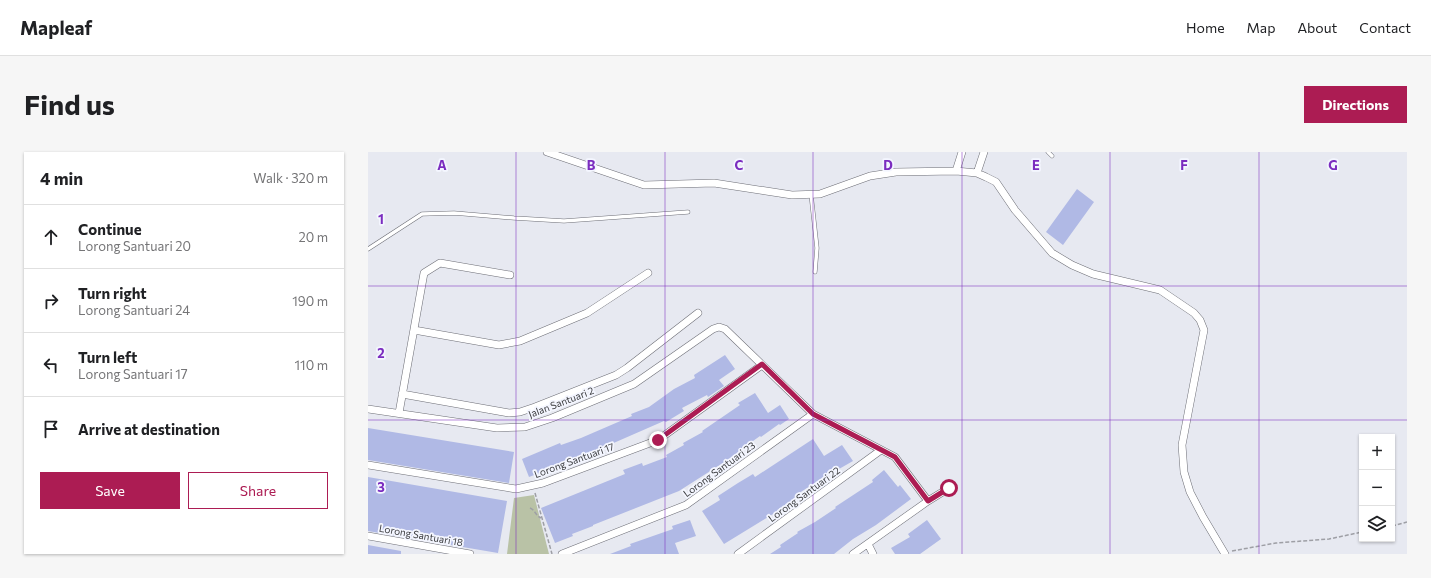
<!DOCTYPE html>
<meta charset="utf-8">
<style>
body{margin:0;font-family:Commissioner,sans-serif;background:#f6f6f6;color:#202124}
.controls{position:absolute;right:12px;bottom:12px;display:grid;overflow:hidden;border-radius:0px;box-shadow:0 1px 3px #0004}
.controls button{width:36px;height:36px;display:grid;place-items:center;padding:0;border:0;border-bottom:1px solid #e0e0e0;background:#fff;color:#202124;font:20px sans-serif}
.stop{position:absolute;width:12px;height:12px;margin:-9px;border:3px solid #ac1c53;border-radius:50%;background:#fff}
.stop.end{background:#ac1c53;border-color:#fff;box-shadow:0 1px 4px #0008}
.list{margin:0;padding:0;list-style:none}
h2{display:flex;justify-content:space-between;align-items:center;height:52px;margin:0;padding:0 16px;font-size:17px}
h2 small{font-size:13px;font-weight:400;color:#757577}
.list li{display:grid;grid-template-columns:26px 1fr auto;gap:12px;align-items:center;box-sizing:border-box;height:64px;padding:0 16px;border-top:1px solid #e0e0e0}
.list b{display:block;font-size:15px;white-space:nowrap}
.list p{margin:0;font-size:13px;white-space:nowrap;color:#757577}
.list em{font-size:13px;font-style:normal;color:#757577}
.actions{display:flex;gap:8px;padding:12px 16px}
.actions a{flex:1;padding:9px 0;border:1px solid #ac1c53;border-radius:0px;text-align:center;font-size:14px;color:#ac1c53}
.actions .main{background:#ac1c53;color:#fff}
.icon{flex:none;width:22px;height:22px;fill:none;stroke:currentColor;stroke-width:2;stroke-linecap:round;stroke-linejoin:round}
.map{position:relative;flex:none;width:1039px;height:402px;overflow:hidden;border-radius:0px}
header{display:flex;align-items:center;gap:24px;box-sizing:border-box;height:56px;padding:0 20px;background:#fff;border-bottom:1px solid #e0e0e0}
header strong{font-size:19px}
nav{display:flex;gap:22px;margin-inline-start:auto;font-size:14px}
.intro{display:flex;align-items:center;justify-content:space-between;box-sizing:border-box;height:96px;padding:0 24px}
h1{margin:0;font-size:28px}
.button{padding:10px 18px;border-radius:0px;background:#ac1c53;color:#fff;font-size:14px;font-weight:700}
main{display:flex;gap:24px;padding:0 24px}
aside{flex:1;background:#fff;border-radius:0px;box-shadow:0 1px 3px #0004}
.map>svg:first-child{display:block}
</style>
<header>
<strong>Mapleaf</strong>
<nav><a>Home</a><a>Map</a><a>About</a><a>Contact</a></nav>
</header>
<div class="intro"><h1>Find us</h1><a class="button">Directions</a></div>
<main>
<aside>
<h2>4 min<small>Walk · 320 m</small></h2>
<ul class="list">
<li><svg class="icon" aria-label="ahead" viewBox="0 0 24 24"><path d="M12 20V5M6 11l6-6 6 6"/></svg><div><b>Continue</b><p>Lorong Santuari 20</p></div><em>20 m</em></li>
<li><svg class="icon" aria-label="right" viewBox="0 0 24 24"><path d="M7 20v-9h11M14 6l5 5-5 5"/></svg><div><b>Turn right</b><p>Lorong Santuari 24</p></div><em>190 m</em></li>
<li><svg class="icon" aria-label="left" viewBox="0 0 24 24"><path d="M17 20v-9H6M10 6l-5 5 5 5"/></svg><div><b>Turn left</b><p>Lorong Santuari 17</p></div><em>110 m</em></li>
<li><svg class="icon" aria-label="arrive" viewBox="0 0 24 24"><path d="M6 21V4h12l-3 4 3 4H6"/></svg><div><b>Arrive at destination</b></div></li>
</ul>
<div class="actions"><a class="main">Save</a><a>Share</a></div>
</aside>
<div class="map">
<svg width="1039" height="402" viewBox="0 0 1039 402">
<rect width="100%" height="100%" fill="#e7e9f1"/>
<path fill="#b9c2a6" d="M166 343 181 402H139L146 346Z"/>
<path fill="#b0b9e5" d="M709 37 726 50 695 93 678 80Z
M357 203 367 217 351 228 356 234 340 245 339 243 314 256 316 259 298 270 296 269 225 300 199 309 200 310 161 325 154 307 192 291 193 293 213 286 264 264 263 262 281 255 306 237 327 226 326 223Z
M387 241 400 261 412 253 421 267 412 273 411 272 393 285 392 284 371 299 372 300 311 339 225 373V374L204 382 205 384 187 391 173 356 257 322 255 318 274 311 275 314 299 305 298 303 316 293 315 291 335 280 334 279 372 253 370 251Z
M0 276 146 300 141 331 0 308Z
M445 287 456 304 474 293 485 309 450 329 428 343 430 345 410 358V359L356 392 334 359 352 348 350 344 370 331 385 322 387 325Z
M516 318 530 335 532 333 543 347 508 373 485 387 466 402H402L413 395 412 393 430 381 429 380 447 370 468 356 467 355 505 330 504 328Z
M0 325 139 349 130 401 0 379Z
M322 368 328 384 307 391 311 402H242L263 394 262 392 305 377 304 374Z
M559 368 573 387 552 402H527L523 396 542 385 540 382Z
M0 393 33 399V402H0Z"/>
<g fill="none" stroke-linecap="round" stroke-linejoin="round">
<g stroke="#6d6e76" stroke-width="4.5">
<path id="lane" d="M680 0 684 4
M443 42 449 96 447 120
M0 97 54 62 86 61 146 66 196 69 320 60"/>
</g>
<g stroke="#6d6e76" stroke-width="8">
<path id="street" d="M179 0 276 33 346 31 424 43 452 42 502 24 528 20 588 19 609 21 618 25 628 30 647 58 684 101 704 113 725 122 792 138 826 161 832 168 836 178 814 293 816 320 822 340 835 365 857 402
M588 19 594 0
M609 21 616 0
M46 178 131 193 152 189 219 161 280 121
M34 242 141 261 152 260 167 255 248 223 259 216 330 161
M0 257 129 276 157 275 184 266 266 232 345 177 351 175 357 177 445 262 527 305 560 349
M31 261 56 121 72 111 142 123
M0 313 148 337 175 331 290 288 394 213
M0 384 102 402
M500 392 505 402
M194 402 318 353 445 262
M370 402 513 298
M485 402 560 349 581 336"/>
</g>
<path stroke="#9e9fa5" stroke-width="1.5" stroke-dasharray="4 2" stroke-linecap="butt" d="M167 341 184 402
M162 356C167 358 168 364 173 366
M1024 374 1039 370
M864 399 908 391 961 387 994 380"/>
<use href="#lane" stroke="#fff" stroke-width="3.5"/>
<use href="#street" stroke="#fff" stroke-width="7"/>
</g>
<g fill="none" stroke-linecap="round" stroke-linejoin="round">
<path stroke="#ac1c53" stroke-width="5" d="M290 288 394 212 445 262 527 305 560 349 581 336"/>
</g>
<path fill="none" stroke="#7b2cbf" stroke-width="1" stroke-opacity="0.55" d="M148 0V402M297 0V402M445 0V402M594 0V402M742 0V402M891 0V402M0 134H1039M0 268H1039"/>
<g text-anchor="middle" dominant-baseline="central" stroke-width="3.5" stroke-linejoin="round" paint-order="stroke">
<g font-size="10" fill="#3b3c3f" stroke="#f4f6ff">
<text transform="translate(193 250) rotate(-21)">Jalan Santuari 2</text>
<text transform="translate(206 308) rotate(-20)">Lorong Santuari 17</text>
<text transform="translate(351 317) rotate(-36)">Lorong Santuari 23</text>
<text transform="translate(436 342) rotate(-36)">Lorong Santuari 22</text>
<text transform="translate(53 383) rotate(10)">Lorong Santuari 18</text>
</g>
</g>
<g font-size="13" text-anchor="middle" font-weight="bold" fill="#7b2cbf" stroke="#f4f6ff" stroke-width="3.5" stroke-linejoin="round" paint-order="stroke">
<text x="74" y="18">A</text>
<text x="223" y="18">B</text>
<text x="371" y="18">C</text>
<text x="520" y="18">D</text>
<text x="668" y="18">E</text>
<text x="816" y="18">F</text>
<text x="965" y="18">G</text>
<text x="13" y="72">1</text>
<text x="13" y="206">2</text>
<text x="13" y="340">3</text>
</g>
</svg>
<div class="controls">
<button>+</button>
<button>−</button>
<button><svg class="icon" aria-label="layers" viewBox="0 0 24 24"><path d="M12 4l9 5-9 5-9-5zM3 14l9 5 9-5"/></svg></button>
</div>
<div class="stop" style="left:581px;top:336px"></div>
<div class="stop end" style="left:290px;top:288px"></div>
</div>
</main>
